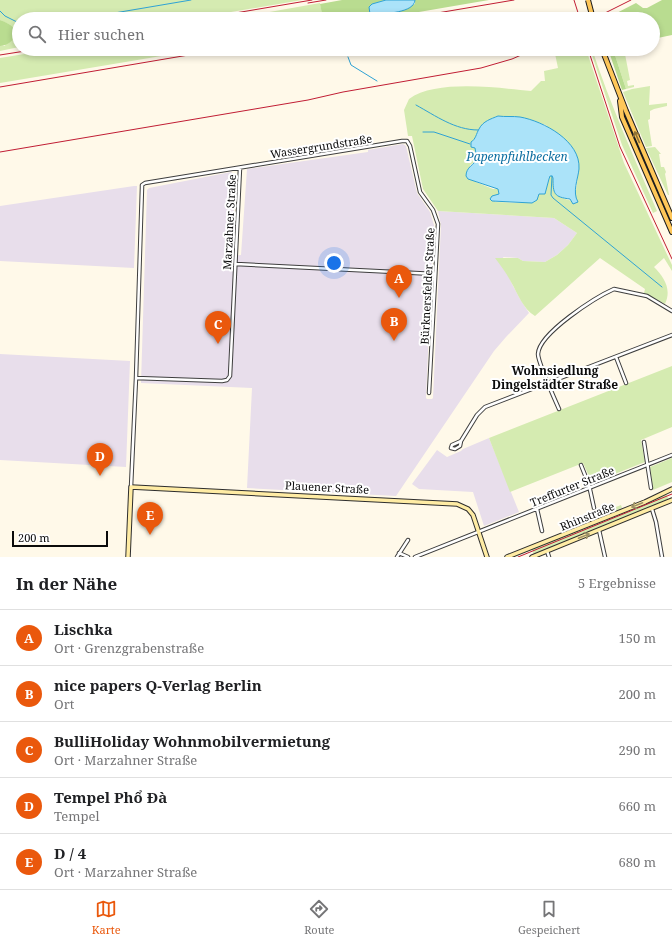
<!DOCTYPE html>
<html lang="de">
<meta charset="utf-8">
<style>
body{margin:0;font-family:"Noto Serif",serif;background:#f6f6f6;color:#202124}
.scale{position:absolute;left:12px;bottom:10px;width:96px;box-sizing:border-box;padding-left:4px;border:2px solid #0b0b0b;border-top:0;font-size:11px;line-height:14px;white-space:nowrap;color:#0b0b0b;-webkit-text-stroke:3px #fff;paint-order:stroke}
.you{position:absolute;left:334px;top:263px;width:14px;height:14px;margin:-10px;border:3px solid #fff;border-radius:50%;background:#1a73e8;box-shadow:0 0 0 6px #1a73e833}
.badge{display:grid;place-items:center;width:26px;height:26px;border-radius:50%;background:#ea580c;color:#fff;font-size:13px;font-weight:700}
.pin{position:absolute;translate:-50% -33px;filter:drop-shadow(0 1px 2px #0008)}
.pin::after{content:'';position:absolute;top:21px;width:14px;height:12px;background:inherit;clip-path:polygon(0 0,100% 0,50% 100%)}
.list{margin:0;padding:0;list-style:none}
h2{display:flex;justify-content:space-between;align-items:center;height:52px;margin:0;padding:0 16px;font-size:17px}
h2 small{font-size:13px;font-weight:400;color:#757577}
.list li{display:grid;grid-template-columns:26px 1fr auto;gap:12px;align-items:center;box-sizing:border-box;height:56px;padding:0 16px;border-top:1px solid #e0e0e0}
.list b{display:block;font-size:15px;white-space:nowrap}
.list p{margin:0;font-size:13px;white-space:nowrap;color:#757577}
.list em{font-size:13px;font-style:normal;color:#757577}
.icon{flex:none;width:22px;height:22px;fill:none;stroke:currentColor;stroke-width:2;stroke-linecap:round;stroke-linejoin:round}
.map{position:relative;flex:none;width:672px;height:557px;overflow:hidden}
.search{position:absolute;background:#fff;box-shadow:0 2px 6px #0003;left:12px;right:12px;top:12px;height:44px;display:flex;align-items:center;gap:10px;box-sizing:border-box;padding:0 14px;border-radius:22px;color:#757577;font-size:15px}
.sheet{height:332px;background:#fff}
nav{display:flex;justify-content:space-around;align-items:center;box-sizing:border-box;height:56px;border-top:1px solid #e0e0e0;background:#fff;font-size:11px;color:#757577}
nav a{display:grid;justify-items:center;gap:2px}
nav .on{color:#ea580c}
.map>svg:first-child{display:block}
</style>
<div class="map">
<svg width="672" height="557" viewBox="0 0 672 557">
<rect width="100%" height="100%" fill="#fff9e9"/>
<path fill="#e8deeb" d="M403 144 406 146 417 193 430 212 434 225 432 264 430 268 427 270 426 277 430 279 431 283 426 398 427 399H432L433 398 441 225 438 211 554 218 577 233 568 245 557 255 545 262 523 261 518 258 503 257 511 282 520 299 529 313 506 337 494 351 396 496 247 488 252 388 141 383 147 190 149 188 231 172 234 174 236 175 231 256 241 255 247 169 368 152V150Z
M134 186H137L134 268 0 261V206Z
M0 354 130 361 126 467 0 460Z
M489 438 519 512 484 526 473 492 419 489 412 484 437 450 447 457 461 451 463 449Z"/>
<path fill="#d5ebb1" fill-rule="evenodd" d="M0 0H302L190 19H19V47L0 51V46H5L10 25 0 20Z
M320 3 323 19H230Z
M55 49H203L0 83V58Z
M554 49H586L624 163 672 265V271L664 258 654 267C664 277 672 289 665 304L644 293 645 289 600 258 535 316C523 309 518 294 511 282 507 274 501 266 495 258H518L523 261 545 262 557 255 568 245 577 233 554 218 438 211 423 189 412 136H408L404 110 409 99C436 79 499 88 531 91L541 81H545L544 71 558 68ZM498 116 508 118 518 117 546 125 579 168 575 198 578 202C569 201 561 198 554 192L553 178 552 176H550L545 194H539L521 203 495 202 496 195 499 194 498 189H493L476 182 470 165 477 160C477 156 475 152 475 148 474 130 483 122 498 116Z
M590 49H592C610 104 634 157 657 211L653 213 622 145Z
M613 49H624L630 80 627 81 628 86 634 85V87L626 89Z
M650 86 649 105 667 103V106L654 109 650 111V119L648 120 652 146 646 147 623 92 632 89Z
M655 147 661 154H659L661 167H664L666 172 665 174 669 195H668L646 148Z
M672 366V427L641 440 645 462 592 483 583 463 510 492 489 438Z
M672 458V482L653 490 650 467Z
M666 494 669 500 534 555 532 549 632 509Z
M621 505 622 508 578 525 577 522Z"/>
<path fill="#b9dc90" d="M342 0H386L372 4 375 15 415 4V0H489L378 19H323L320 4Z
M662 0H672V35L653 39V19H605L636 3 643 8H647Z
M0 20C5 22 11 24 14 29 19 37 8 46 0 46Z
M608 49H613L626 89 622 90Z"/>
<path fill="#abe3f9" stroke="#2ea2d4" d="M386 0H415C414 13 386 13 375 15L370 14 369 7 372 4Z
M498 116C505 117 513 116 520 117 543 121 581 141 579 169 578 179 572 192 578 202L573 204 570 199C554 197 553 194 553 178L552 176H550L549 179 545 194H539L537 200 532 203 492 201 490 199 492 196 499 194 498 189 468 179 466 176C466 167 474 165 477 159L475 148 471 147V142C476 139 476 134 479 129 483 121 491 119 498 116Z"/>
<g fill="none" stroke-linecap="round" stroke-linejoin="round">
<path stroke="#2ea2d4" stroke-width="1" d="M0 11 5 16 19 23
M339 15 340 19
M79 19 191 0
M348 57 351 65 377 81
M416 105C436 116 455 130 478 130
M423 132H434L470 144
M552 176 551 195 553 198 662 287"/>
<g stroke="#3e3e3e" stroke-width="4.5">
<path id="street" d="M236 264 435 274
M616 357 626 383
M136 378 222 381 227 380 230 376 240 168
M559 409C555 400 538 362 538 354 539 333 596 297 614 289L647 296 672 311
M461 441 452 445 451 448 455 449 460 446 461 441 477 415 485 407 672 335
M644 442 651 488
M581 465 589 485 594 508
M131 487 136 378 142 187V185L145 183 402 141H407L410 146 420 192 433 210 438 224 429 393
M537 509 542 531
M652 509 656 522 662 557
M599 530 605 557
M547 551 549 557
M399 553 408 557
M397 557 408 540
M415 557 672 455"/>
</g>
<g stroke="#2d2d2d" stroke-width="5.5">
<path id="secondary" d="M128 557 131 487 457 504 468 509 473 515 487 557
M507 557 645 502 672 489
M532 557 672 500"/>
</g>
<g stroke="#1c1c1c" stroke-width="6">
<path id="primary" d="M602 49 626 111 672 218
M620 101 622 117 672 232"/>
</g>
<use href="#street" stroke="#fff" stroke-width="2.5"/>
<use href="#secondary" stroke="#ffeca4" stroke-width="3.5"/>
<use href="#primary" stroke="#ffc759" stroke-width="4"/>
<path stroke="#c11d34" stroke-width="1" d="M574 0 580 19
M308 3 326 0
M200 19 312 0
M588 49 620 147 672 259
M0 55 38 49
M518 557 672 494"/>
<path stroke="#c11d34" stroke-width="1" d="M390 19 407 16
M402 19 514 0
M593 19 631 0
M0 87 224 49
M0 152 308 100 343 92 481 68 512 59 535 49"/>
<g stroke="#1c1c1c" stroke-width="6" stroke-linecap="butt">
<path id="primary-bridge" d="M588 0 593 19"/>
</g>
<use href="#primary-bridge" stroke="#ffc759" stroke-width="4"/>
</g>
<defs><path id="oneway-shaft" d="M-6 0H5M1.5-3L5.5 0L1.5 3" fill="none" stroke-width="1.6" stroke-linecap="round" stroke-linejoin="round"/></defs>
<use stroke="#917236" href="#oneway-shaft" transform="translate(637 137) rotate(-113)"/>
<g stroke="#9d9267">
<use href="#oneway-shaft" transform="translate(637 505) rotate(158)"/>
<use href="#oneway-shaft" transform="translate(584 536) rotate(-22)"/>
</g>
<g text-anchor="middle" dominant-baseline="central" stroke-width="4" stroke-linejoin="round" paint-order="stroke">
<g font-size="11" fill="#0b0b0b" stroke="#fff">
<text transform="translate(321 146) rotate(-9)">Wassergrundstraße</text>
<text transform="translate(229 222) rotate(-87)">Marzahner Straße</text>
<text transform="translate(427 286) rotate(-87)">Bürknersfelder Straße</text>
<text transform="translate(572 486) rotate(-22)">Treffurter Straße</text>
<text transform="translate(327 487) rotate(3)">Plauener Straße</text>
<text transform="translate(587 516) rotate(-22)">Rhinstraße</text>
</g>
<g font-size="12" font-style="italic" fill="#0f70a2" stroke="#fff">
<text x="517" y="156">Papenpfuhlbecken</text>
</g>
<g font-size="12" font-weight="bold" fill="#0b0b0b" stroke="#fff">
<text x="555" y="370">Wohnsiedlung<tspan x="555" dy="14">Dingelstädter Straße</tspan></text>
</g>
</g>
</svg>
<div class="scale">200 m</div>
<div class="you"></div>
<div class="pin badge" style="left:399px;top:298px">A</div>
<div class="pin badge" style="left:394px;top:341px">B</div>
<div class="pin badge" style="left:218px;top:344px">C</div>
<div class="pin badge" style="left:100px;top:476px">D</div>
<div class="pin badge" style="left:150px;top:535px">E</div>
<div class="search"><svg class="icon" aria-label="search" viewBox="0 0 24 24"><circle cx="10" cy="10" r="6"/><path d="M15 15l6 6"/></svg>Hier suchen</div>
</div>
<section class="sheet">
<h2>In der Nähe<small>5 Ergebnisse</small></h2>
<ul class="list">
<li><span class="badge">A</span><div><b>Lischka</b><p>Ort · Grenzgrabenstraße</p></div><em>150 m</em></li>
<li><span class="badge">B</span><div><b>nice papers Q-Verlag Berlin</b><p>Ort</p></div><em>200 m</em></li>
<li><span class="badge">C</span><div><b>BulliHoliday Wohnmobilvermietung</b><p>Ort · Marzahner Straße</p></div><em>290 m</em></li>
<li><span class="badge">D</span><div><b>Tempel Phổ Đà</b><p>Tempel</p></div><em>660 m</em></li>
<li><span class="badge">E</span><div><b>D / 4</b><p>Ort · Marzahner Straße</p></div><em>680 m</em></li>
</ul>
</section>
<nav>
<a class="on"><svg class="icon" aria-label="map" viewBox="0 0 24 24"><path d="M3 6l6-2 6 2 6-2v14l-6 2-6-2-6 2zM9 4v14M15 6v14"/></svg>Karte</a>
<a><svg class="icon" aria-label="directions" viewBox="0 0 24 24"><path d="M12 3l9 9-9 9-9-9zM9 14v-3h6M13 9l2 2-2 2"/></svg>Route</a>
<a><svg class="icon" aria-label="saved" viewBox="0 0 24 24"><path d="M7 4h10v16l-5-4-5 4z"/></svg>Gespeichert</a>
</nav>
